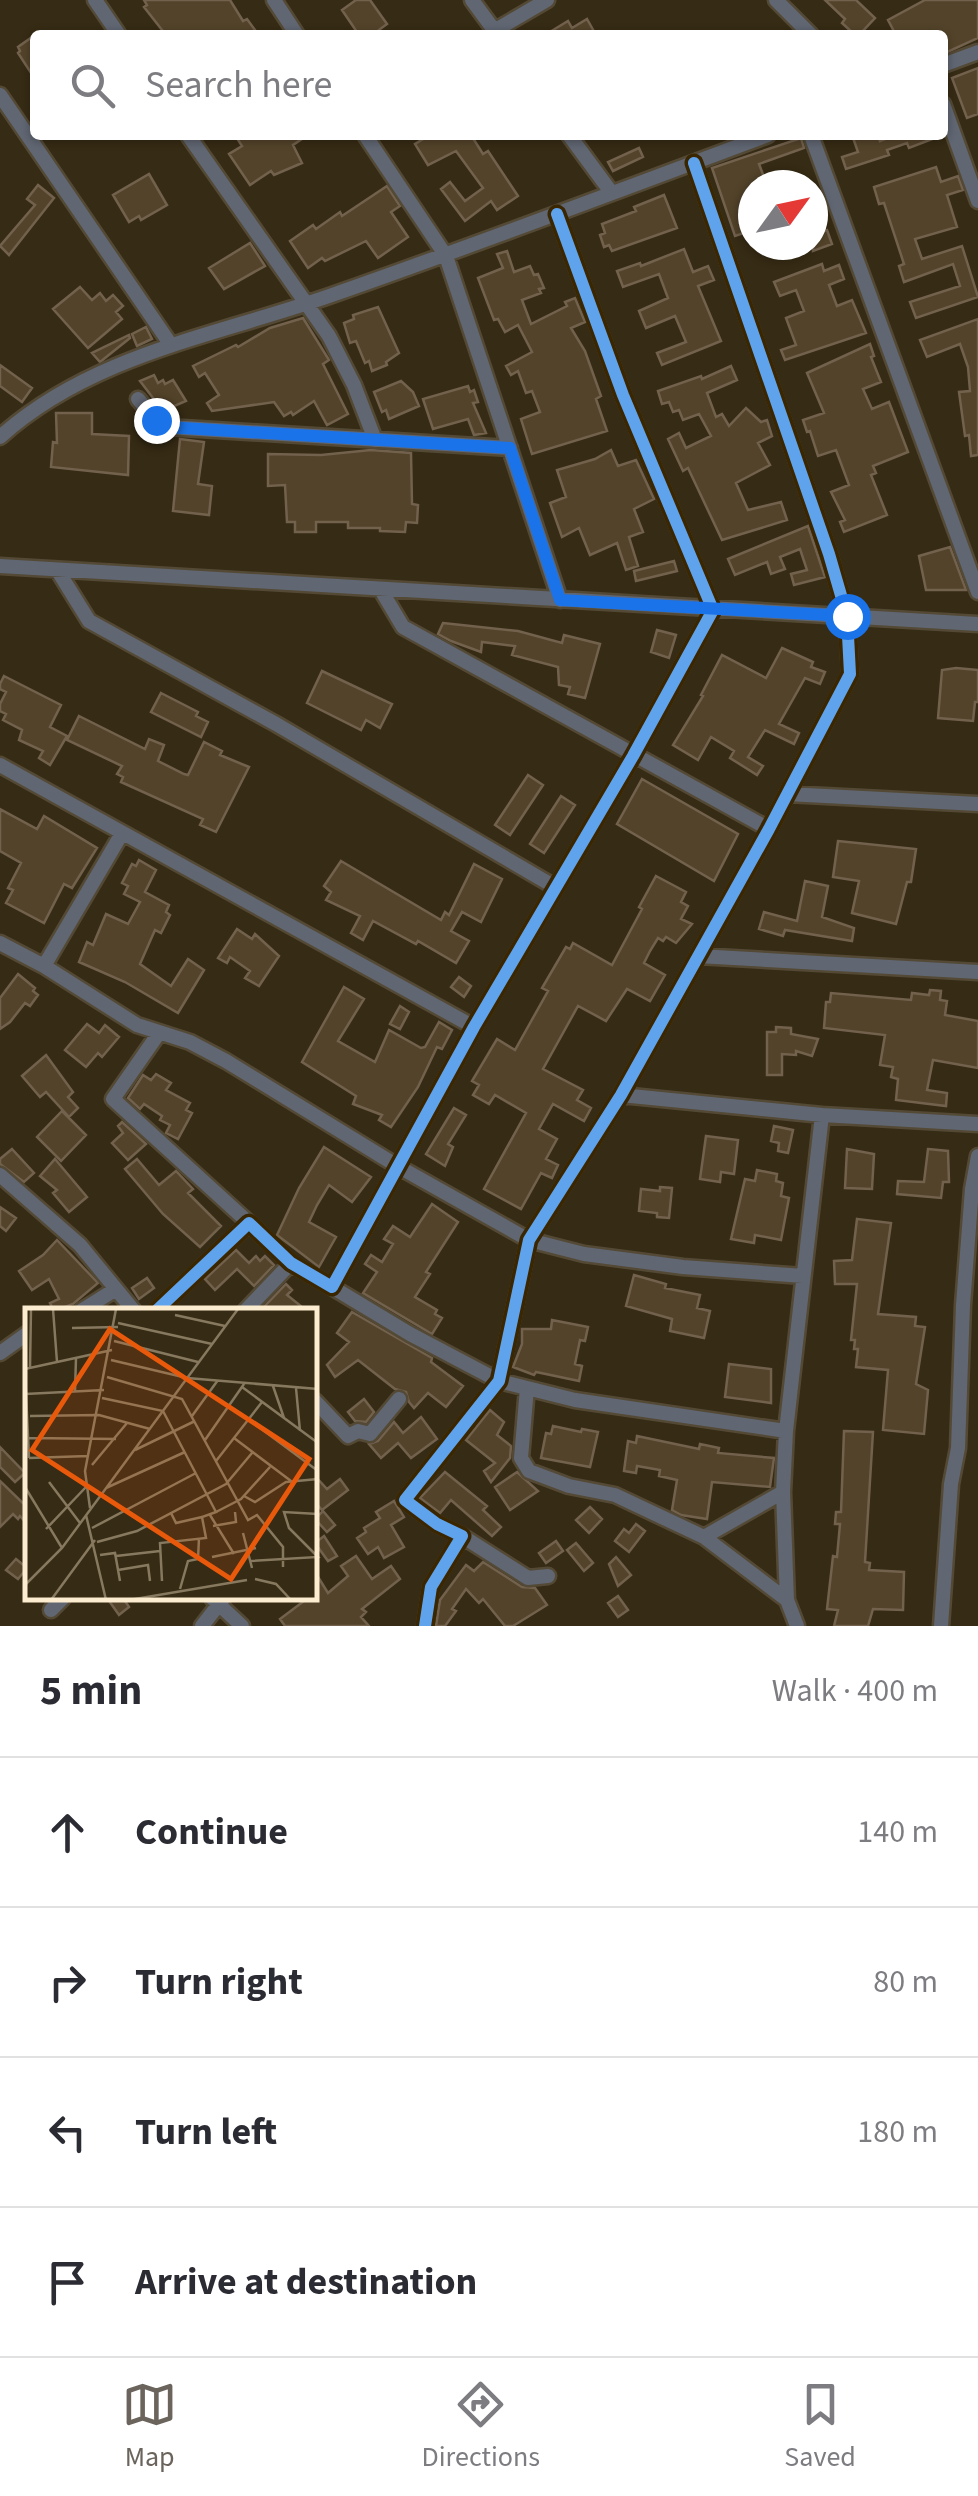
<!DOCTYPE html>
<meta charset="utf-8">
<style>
body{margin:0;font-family:"Source Sans 3",sans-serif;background:#f2f2f3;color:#2b2b33}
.compass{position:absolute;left:738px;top:170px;width:90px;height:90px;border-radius:50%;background:#fff;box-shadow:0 2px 8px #0004;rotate:57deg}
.stop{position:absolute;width:30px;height:30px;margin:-22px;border:8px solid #1a73e8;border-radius:50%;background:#fff}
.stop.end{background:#1a73e8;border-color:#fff;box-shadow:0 2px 10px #0008}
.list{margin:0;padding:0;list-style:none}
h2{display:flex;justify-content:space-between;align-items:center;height:130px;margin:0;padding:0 40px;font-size:42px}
h2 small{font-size:32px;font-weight:400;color:#7c7c81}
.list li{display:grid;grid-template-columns:65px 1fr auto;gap:30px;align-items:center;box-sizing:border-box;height:150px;padding:0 40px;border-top:2px solid #e1e1e2}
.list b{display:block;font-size:38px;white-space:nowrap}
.list em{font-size:32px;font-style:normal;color:#7c7c81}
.icon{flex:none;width:55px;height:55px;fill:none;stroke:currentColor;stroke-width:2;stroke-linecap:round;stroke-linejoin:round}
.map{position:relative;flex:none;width:978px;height:1626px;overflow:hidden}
.search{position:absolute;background:#fff;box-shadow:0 2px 8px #0004;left:30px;right:30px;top:30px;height:110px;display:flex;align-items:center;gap:25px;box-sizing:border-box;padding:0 35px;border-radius:10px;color:#7c7c81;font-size:38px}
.sheet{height:730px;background:#fff}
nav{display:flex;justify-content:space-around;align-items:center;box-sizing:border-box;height:140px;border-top:2px solid #e1e1e2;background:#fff;font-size:28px;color:#7c7c81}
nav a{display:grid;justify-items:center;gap:5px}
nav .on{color:#6a645c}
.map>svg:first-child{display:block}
</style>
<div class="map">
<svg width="978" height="1626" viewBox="0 0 978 1626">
<rect width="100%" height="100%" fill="#362b14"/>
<path fill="#53432a" stroke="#72614d" stroke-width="2.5" d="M144 0H230L243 21 247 19 255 30 248 35H166L144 7 147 5Z
M356 0H370L387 24 372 35H359L342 10Z
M825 0H856L875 18 859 35H855L842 23 845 19Z
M925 0H978V38L943 54V35H896L888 20Z
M587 19 596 35H545L568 21 572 28Z
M35 35V79L18 53 20 51 18 47Z
M978 68V114L967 118 952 78Z
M235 135H308L293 145 302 163 274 175 271 171 250 185 229 154 242 146Z
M430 135H471L483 154 488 151 518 196 497 210 491 201 465 221 441 189 450 182 465 201 483 188 456 151 428 165 415 144Z
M852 135H878L880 141 895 135 940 136 909 148 907 143 887 150 889 155 846 169 842 157 858 152Z
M801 138 804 148 759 164 767 185H753V230L735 236 712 168Z
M639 148 643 157 613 171 608 162Z
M936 167 941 182 958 176 963 190 947 195 957 227 915 239 922 259 962 246 978 297 916 318 910 302 960 286 953 264 904 282 899 266 904 264 884 203 879 204 874 187Z
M149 174 167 205 141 220 139 216 129 222 113 195Z
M38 185 54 198 9 255 0 246 35 205 27 199Z
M387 186 400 206 391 212 408 237 378 258 366 241 325 261 322 258 308 268 290 241 313 225 316 229 340 212 342 216Z
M664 195 677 228 612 251 609 245 604 247 600 235 605 233 602 224 636 211 634 207Z
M827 230 832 244 813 251V235Z
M250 243 265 266 224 289 209 268Z
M684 249 693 272 708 266 714 280 698 286 721 341 662 365 657 353 686 342 675 316 646 328 639 311 668 298 659 274 623 287 617 271 640 263 641 266Z
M507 251 514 272 530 266 534 275 538 274 544 288 539 289 541 293 522 300 531 324 567 306 565 302 575 298 585 322 571 328 585 351 601 396 596 399 607 431 532 454 521 419 540 412 532 391 526 393 518 371 511 375 506 366 532 352 518 325 505 332 498 319 494 320 478 278 503 268 497 254Z
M822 264 824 271 839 265 844 279 829 285 837 306 852 300 866 333 785 360 781 350 796 345 786 318 804 311 796 290 780 296 774 282Z
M80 287 92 300 100 293 106 301 113 295 123 306 116 312 122 319 88 348 53 309Z
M378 307 399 353 386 362 387 365 372 371 369 361 365 363 356 341 350 343 344 323 354 319 353 315Z
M303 318 329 360 323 364 348 414 327 425 314 401 293 415 291 412 284 416 274 402 212 411 207 403 219 395 205 373 199 377 193 366 236 345 238 347 270 328Z
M978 319V455L971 456 969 435 965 436 959 392 970 391 968 367 960 344 927 357 920 340Z
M146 327 152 339 137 346 132 334Z
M129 335 130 338 100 362 92 353Z
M870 344 874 356 871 357 881 382 863 389 872 409 889 402 908 452 873 466 876 473 871 475 887 515 844 532 840 522 845 520 831 492 849 485 836 450 818 456 810 431 807 432 803 420 824 413 807 373Z
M0 365 32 388 22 402 0 386Z
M731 366 737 380 707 393 716 417 722 414 729 426 746 408 761 422 767 420 772 436 758 443 770 465 736 483 748 510 781 502 787 520 722 540 688 468 683 471 668 439 679 433 686 448 711 436 699 414 683 420 679 410 673 412 669 402 662 404 658 391 701 376 702 379Z
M154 375 158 383 163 380 165 384 173 380 186 401 163 411 140 381Z
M401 381 413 392 419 406 389 419 386 410 382 412 374 392Z
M468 386 470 392 474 390 478 402 473 403 486 433 474 435 468 419 433 429 423 399Z
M56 413H92V434L129 436 128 475 51 467 53 442 57 443Z
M180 439 204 442 198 484 212 486 209 515 173 511Z
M371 450 411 453 412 504 418 505 417 523 406 522 405 532 380 531V528H348V522H316V532H295V522H287L285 485 268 486V454L321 455Z
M611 450 618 466 636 460 654 499 634 509 643 532 629 537 638 566 626 570 617 543 590 555 579 528 562 537 550 503 566 497 557 470 595 459Z
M808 526 825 577 794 585 791 574 807 570 800 549 780 557 785 569 771 574 767 562 735 575 728 559Z
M950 547 966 590H926L919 556Z
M674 561 677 571 636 581 634 571Z
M443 623 518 631 562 643 564 635 600 644 585 698 568 694 570 687 559 685 558 667 512 655 515 646 482 642 481 652 451 641 438 634Z
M657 630 676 635 669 658 651 652Z
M782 648 813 662 811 667 825 672 820 684 805 678 779 724 799 733 794 744 765 730 748 757 763 766 757 775 730 758 734 751 711 737 698 760 673 745 703 696 701 695 722 655 766 678Z
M956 668 978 670V702H975L973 721 938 718 942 670Z
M322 671 392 704 380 728 366 720 361 730 307 703Z
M4 676 61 705 50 727 67 736 50 765 39 758 43 751 19 740 22 730 3 720 6 714 0 711V704L6 692 0 689V684Z
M161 693 198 712 196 716 208 722 201 737 151 712Z
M79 716 145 749 149 739 164 745 158 761 184 774 188 775 204 742 222 751 220 755 249 767 216 832 200 825 203 819 121 782 123 777 117 774 122 766 67 740Z
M528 775 543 785 510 835 495 825Z
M642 779 738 834 714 881 617 824Z
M561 796 575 805 544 853 530 844Z
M0 809 37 829 44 816 97 848 72 888 64 884 44 923 6 903 13 890 8 888 21 863 0 851Z
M838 841 916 849 911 882H907L896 924 852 913 859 881 833 877Z
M139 860 156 870 145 892 169 905 166 912 170 915 161 933 155 930 140 964 171 986 188 959 204 970 178 1013 125 982 79 962 87 942 93 945 106 914 128 924 140 902 124 894 128 886 122 883 132 864 136 866Z
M341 861 441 920 445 912 449 915 474 864 502 879 481 922 462 912 451 931 469 941 456 963 418 941 416 944 373 921 363 940 351 933 360 916 326 900 331 892 324 886Z
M656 876 686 892 681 902 688 906 681 919 692 924 676 943 666 937 663 941 658 938 650 951 644 963 665 975 650 1001 627 989 606 1021 578 1006 543 1069 583 1090 577 1100 591 1108 584 1121 553 1104 539 1129 557 1139 546 1159 558 1165 552 1178 541 1173 521 1209 484 1189 526 1113 495 1095 489 1104 473 1095 479 1085 472 1081 497 1039 515 1050 548 991 542 988 566 947 570 949 573 943 612 965 642 909 639 907Z
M805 881 828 886 822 917 854 928 852 941 785 930 783 936 759 929 764 912 797 921Z
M237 929 252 939 255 934 279 956 259 986 245 978 250 971 230 957 227 963 218 958Z
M18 974 35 988 33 991 38 995 30 1006 25 1003 10 1022 0 1029V998Z
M459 977 471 986 464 997 451 987Z
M344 987 364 999 338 1041 375 1062 389 1030 421 1048 425 1047 439 1022 452 1030 442 1049 437 1047 418 1087 391 1127 379 1120 382 1115 353 1104 356 1096 302 1062Z
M930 990 941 991 940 1000 947 1001 945 1015 978 1021V1068L933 1060 927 1090 947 1093 946 1106 896 1100 898 1079 891 1077 893 1067 880 1065 885 1035 824 1028 826 1002H830L831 993 911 1000 912 993 929 995Z
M400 1006 409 1012 400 1029 390 1024Z
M87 1024 99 1033 105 1025 119 1037 102 1057 98 1053 86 1067 65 1050Z
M776 1027 791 1028V1034L818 1039 812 1056 796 1051V1055L782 1054V1075H767V1032H776Z
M46 1055 73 1092 68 1097 78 1108 69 1117 46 1092 40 1097 22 1076Z
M156 1074 171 1083 166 1090 190 1103 186 1110 192 1113 178 1139 166 1133 170 1125 160 1120 162 1116 144 1104 140 1109 128 1098 143 1075 151 1080Z
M454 1108 466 1115 448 1144 453 1147 445 1166 426 1154Z
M62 1111 86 1135 61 1161 37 1137Z
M122 1122 146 1144 128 1160 112 1143 123 1133 118 1126Z
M774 1126 793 1130 788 1153 778 1151 779 1143 771 1141Z
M706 1136 738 1140 734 1174 721 1172 720 1182 700 1179Z
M324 1147 371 1177 352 1202 329 1185 317 1205 309 1222 336 1237 319 1267 277 1235 299 1188Z
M12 1149 34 1173 24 1182 0 1164V1159Z
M847 1149 874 1154 872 1189 845 1188Z
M928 1149 948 1151 949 1182H943L941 1198 897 1194 898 1181 924 1182Z
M55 1159 87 1197 69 1212 53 1193 57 1190 40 1176Z
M137 1159 159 1185 176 1171 193 1189 188 1193 221 1226 200 1247 163 1214 125 1169Z
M757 1170 777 1174 776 1181 783 1183 781 1196 789 1198 781 1240 755 1235 754 1243 731 1239 745 1179 755 1181Z
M660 1187 672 1188 669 1218 657 1217V1213L639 1211 641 1189 660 1191Z
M432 1204 458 1222 426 1272 430 1274 415 1297 437 1310 435 1314 442 1318 432 1334 363 1293 377 1272 365 1264 371 1255 382 1262 393 1244 384 1239 393 1226 410 1237Z
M0 1207 16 1218 6 1231 0 1226Z
M857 1219 891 1223 878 1314 916 1317 915 1326 925 1327 916 1384 928 1390 924 1434 883 1430 888 1370 856 1367 858 1349H854L855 1340H851L857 1284H835L834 1261 852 1260Z
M57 1240 98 1283 73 1304 54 1311 50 1303 59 1299 49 1279 32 1290 19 1271 43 1255Z
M236 1250 249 1263 256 1256 260 1261 265 1256 274 1265 254 1286 237 1269 215 1290 205 1279Z
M634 1275 666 1284 665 1288 700 1295 697 1308 710 1311 704 1338 670 1331 672 1319 626 1306Z
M147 1278 154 1288 139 1299 132 1288Z
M286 1284 292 1290 287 1295 307 1311H260Z
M352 1312 432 1358 431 1362 463 1386 446 1407 428 1393 414 1408 409 1402 406 1392 395 1389 358 1360 335 1377 327 1365 349 1342 337 1333Z
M552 1320 588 1327 585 1341 580 1340 575 1364 582 1366 579 1381 536 1372 534 1375 513 1367 522 1344V1329H551Z
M729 1364 771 1369V1403L725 1397Z
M364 1399 374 1412 366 1422 355 1421 348 1412Z
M490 1410 504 1422 497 1435 511 1446 510 1458 491 1482 484 1471 495 1463 466 1440Z
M421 1417 437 1439 411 1458 398 1443 381 1458 369 1444 378 1441 394 1422 403 1433Z
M553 1426 581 1432 582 1429 598 1432 590 1467 541 1458 546 1433 551 1434Z
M844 1431 873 1432 865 1562 870 1563 869 1570 904 1572 903 1610 873 1609 868 1626H834L838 1610 827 1609 833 1556 837 1557 840 1524H835L836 1512H841Z
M637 1436 699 1449 700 1444 719 1448 718 1453 774 1458 770 1487 712 1482 707 1519 681 1515 672 1510 677 1480 659 1476 660 1470 637 1466 636 1473 624 1471 628 1441 636 1443Z
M0 1447 25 1473 15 1482 0 1467Z
M445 1472 487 1506 483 1510 501 1527 492 1536 451 1500 440 1513 420 1498Z
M517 1472 538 1491 510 1510 495 1487Z
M315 1476 327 1489 340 1479 348 1490 322 1510 315 1502Z
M0 1481 28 1508V1525L20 1516 18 1519 13 1514 0 1527Z
M394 1501 404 1517 391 1525 404 1547 384 1558 378 1547 368 1554 357 1538 366 1532 364 1528 380 1518 376 1512Z
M590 1507 602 1519 589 1533 576 1520Z
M323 1511 335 1525 327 1532 315 1519Z
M636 1524 645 1531 629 1552 615 1541 624 1529 629 1533Z
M324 1536 337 1556 328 1561 315 1543Z
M556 1541 563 1551 546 1563 539 1553Z
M576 1543 593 1563 584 1571 567 1550Z
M356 1556 372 1579 391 1566 400 1579 362 1609 366 1612 361 1617 369 1626H285L280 1619 308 1598H315V1572L328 1593 348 1576 341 1566Z
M616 1557 631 1575 618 1586 609 1564Z
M16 1559 27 1568 18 1579 6 1570Z
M483 1562 522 1587 535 1588 547 1605 513 1626H505L483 1599 479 1603 466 1589 452 1609 456 1611 445 1626H436L440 1600 466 1565 474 1571Z
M618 1596 628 1610 618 1617 608 1603Z
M107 1598H123L129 1607 119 1615Z"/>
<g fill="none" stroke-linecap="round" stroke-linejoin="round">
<g stroke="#534935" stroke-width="19">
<path id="minor" d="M95 0 119 35
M274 0 297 35
M472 0 497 34
M776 0 811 35
M494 31 547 0
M943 65 978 52
M0 95 171 345
M943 104 978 201
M188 135 329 336 354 385 375 440
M365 135 446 256 560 600
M569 135 611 192
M811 135 978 592
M138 399 156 420 167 427 510 448
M0 437C92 354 219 335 332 295 478 244 623 189 768 135
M0 566 978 624
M58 571 89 621 276 724 555 887
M381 590 403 627 769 829
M0 765 474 1027
M787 794 978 804
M0 943 44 966 137 1025 190 1042 226 1061 399 1167 529 1240 584 1254 683 1267 803 1276
M698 956 978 972
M44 966 121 835
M159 1033 113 1099 249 1223
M621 1095 822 1115 978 1124
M0 1175 80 1245 134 1311
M332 1287 410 1334 499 1381 575 1400 786 1431
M81 1311 116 1289
M156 1311 249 1223 291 1263 332 1287 474 1027 633 756 713 610 623 395 557 214
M245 1311 291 1263
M0 1353 28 1333
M527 1388 521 1458 529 1471 569 1486 615 1495 704 1537 787 1600 797 1626
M315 1401 348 1436 358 1431 370 1434 399 1399
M462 1536 528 1578 548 1576
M704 1537 783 1492
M212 1598 242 1626
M787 1600 783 1492 786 1431 822 1115
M51 1610 63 1598
M202 1626 223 1599
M425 1626 431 1587 462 1536 437 1524 405 1500 499 1381 529 1240 621 1095 769 829 850 674 847 616 829 554 694 163
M941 1626 951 1484 958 1448 963 1305 972 1189 978 1156"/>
</g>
<use href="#minor" stroke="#606672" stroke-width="14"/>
<g stroke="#3a2600" stroke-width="19">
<path id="cycleway" d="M156 1311 249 1223 291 1263 332 1287 474 1027 633 756 713 610 623 395 557 214
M425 1626 431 1587 462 1536 437 1524 405 1500 499 1381 529 1240 621 1095 769 829 850 674 847 616 829 554 694 163"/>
</g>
<use href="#cycleway" stroke="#60a3ed" stroke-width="12"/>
</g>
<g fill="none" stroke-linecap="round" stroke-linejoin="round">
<path stroke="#1a73e8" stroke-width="12" d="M156 420 167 427 510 448 560 600 847 616"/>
</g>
<g transform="translate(25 1308)">
<rect width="292" height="292" fill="#362b14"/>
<path fill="none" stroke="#86795f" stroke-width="2.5" d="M28 1 32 54M150 7 200 18M93 15 187 36M47 20 93 19M89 33 173 54M86 52 162 70 293 81M5 60 6 1M0 61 87 42M0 63 4 150M82 69 157 91 223 212 232 207 258 239V259M248 78 259 110M217 79 293 135M271 80 275 123M50 83 51 50M0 86 79 82M77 90 138 103 191 204 177 209 181 230 135 235 137 273M5 108 74 107 125 121M167 108 193 72M223 111 293 163M4 130 91 131M209 130 266 173M180 132 219 76M110 142 170 113M4 150 63 148M191 153 237 94M67 157 102 115M24 174 55 215M0 179 37 240M81 180 160 144M219 188 230 194 261 174 293 171M65 200 60 163 91 1M191 204 216 191 245 159M146 205 151 215 177 209M61 207 81 292M185 207 209 246M188 218 211 214 210 204M67 220 171 165M21 221 61 179M218 225 227 260M72 234 112 223 201 176 227 145M75 247 90 245 95 273M91 248 135 243M187 249 231 240M225 253 293 249 264 220 259 204 293 206M93 262 123 257 125 273M230 271 251 276 266 292M0 277 37 240 213 1M155 281 163 253 173 251 174 230M26 292 70 232M104 292 222 272"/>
<path fill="#e8590c" fill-opacity="0.15" stroke="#e8590c" stroke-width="5" d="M85 21 284 151 206 271 7 142Z"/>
<rect width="292" height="292" fill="none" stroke="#fdedd0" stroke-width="5"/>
</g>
</svg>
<svg class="compass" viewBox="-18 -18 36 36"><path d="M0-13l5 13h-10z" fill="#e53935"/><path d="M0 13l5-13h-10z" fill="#7c7c81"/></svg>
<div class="stop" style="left:847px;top:616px"></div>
<div class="stop end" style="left:156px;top:420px"></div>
<div class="search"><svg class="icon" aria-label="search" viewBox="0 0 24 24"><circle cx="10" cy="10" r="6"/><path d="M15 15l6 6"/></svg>Search here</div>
</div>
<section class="sheet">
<h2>5 min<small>Walk · 400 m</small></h2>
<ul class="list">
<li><svg class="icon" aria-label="ahead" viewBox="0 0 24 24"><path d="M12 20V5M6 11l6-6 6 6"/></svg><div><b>Continue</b></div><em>140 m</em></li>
<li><svg class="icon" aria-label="right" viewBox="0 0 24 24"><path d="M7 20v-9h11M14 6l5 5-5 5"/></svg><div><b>Turn right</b></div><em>80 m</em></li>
<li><svg class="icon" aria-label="left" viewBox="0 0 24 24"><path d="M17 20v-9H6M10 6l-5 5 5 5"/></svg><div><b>Turn left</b></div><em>180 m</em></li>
<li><svg class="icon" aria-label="arrive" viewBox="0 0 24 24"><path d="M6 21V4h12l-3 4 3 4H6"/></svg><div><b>Arrive at destination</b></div></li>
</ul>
</section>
<nav>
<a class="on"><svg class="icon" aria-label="map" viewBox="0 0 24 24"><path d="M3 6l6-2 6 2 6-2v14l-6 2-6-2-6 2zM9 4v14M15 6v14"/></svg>Map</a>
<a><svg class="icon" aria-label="directions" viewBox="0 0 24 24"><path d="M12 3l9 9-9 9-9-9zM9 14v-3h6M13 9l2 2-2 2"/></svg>Directions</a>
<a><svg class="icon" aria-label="saved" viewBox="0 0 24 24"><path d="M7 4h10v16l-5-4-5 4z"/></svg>Saved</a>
</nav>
